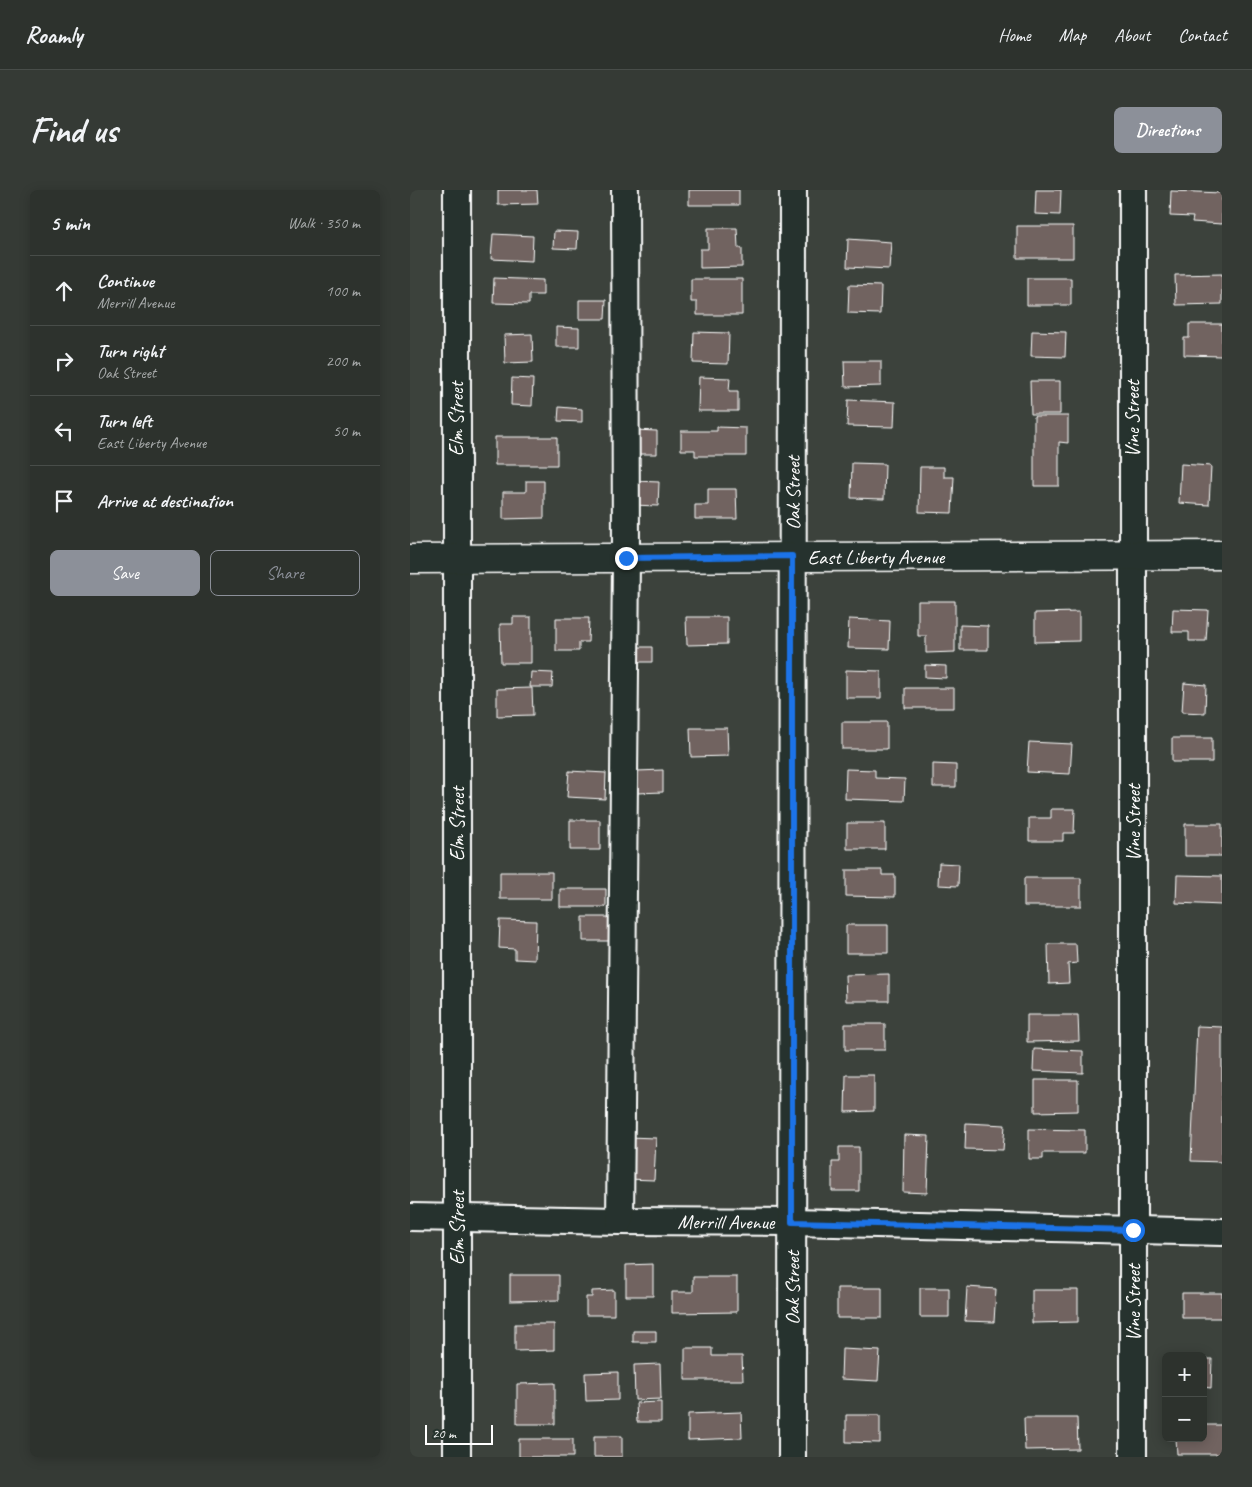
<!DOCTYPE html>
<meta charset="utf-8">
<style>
body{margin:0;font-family:Caveat,sans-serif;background:#353a35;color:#f1f3f6}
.controls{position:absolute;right:15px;bottom:15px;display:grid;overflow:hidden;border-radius:8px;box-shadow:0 2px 12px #0003}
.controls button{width:45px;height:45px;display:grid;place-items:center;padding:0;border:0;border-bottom:1px solid #484d49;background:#2d322d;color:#f1f3f6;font:25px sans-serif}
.scale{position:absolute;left:15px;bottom:12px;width:68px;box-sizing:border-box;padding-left:5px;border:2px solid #fff;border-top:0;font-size:14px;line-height:18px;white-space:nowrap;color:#fff;-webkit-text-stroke:4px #26332d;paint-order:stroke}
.stop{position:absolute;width:15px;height:15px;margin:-11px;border:4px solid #1a73e8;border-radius:50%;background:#fff}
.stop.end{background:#1a73e8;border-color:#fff;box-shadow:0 1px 5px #0008}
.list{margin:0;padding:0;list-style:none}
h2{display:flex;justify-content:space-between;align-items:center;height:65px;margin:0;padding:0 20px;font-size:21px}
h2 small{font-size:16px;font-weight:400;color:#a7aaaa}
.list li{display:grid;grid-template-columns:32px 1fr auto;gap:15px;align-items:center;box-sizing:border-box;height:70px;padding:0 20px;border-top:1px solid #484d49}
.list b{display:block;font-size:19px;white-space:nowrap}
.list p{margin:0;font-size:16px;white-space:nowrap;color:#a7aaaa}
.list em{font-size:16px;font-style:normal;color:#a7aaaa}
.actions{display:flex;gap:10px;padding:15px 20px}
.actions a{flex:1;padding:11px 0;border:1px solid #8c9099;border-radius:8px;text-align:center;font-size:18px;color:#8c9099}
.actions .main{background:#8c9099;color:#fff}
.icon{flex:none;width:28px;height:28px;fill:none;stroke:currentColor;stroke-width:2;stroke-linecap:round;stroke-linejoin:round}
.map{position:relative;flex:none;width:812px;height:1267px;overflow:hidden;border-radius:8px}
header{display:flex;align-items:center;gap:30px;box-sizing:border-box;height:70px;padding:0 25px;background:#2d322d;border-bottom:1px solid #484d49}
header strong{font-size:24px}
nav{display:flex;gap:28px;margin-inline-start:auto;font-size:18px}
.intro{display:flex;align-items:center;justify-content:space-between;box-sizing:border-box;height:120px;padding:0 30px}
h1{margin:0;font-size:35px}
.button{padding:12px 22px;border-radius:8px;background:#8c9099;color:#fff;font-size:18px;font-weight:700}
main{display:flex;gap:30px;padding:0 30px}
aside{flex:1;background:#2d322d;border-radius:8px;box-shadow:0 2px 12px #0003}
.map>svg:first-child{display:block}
</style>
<header>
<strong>Roamly</strong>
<nav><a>Home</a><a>Map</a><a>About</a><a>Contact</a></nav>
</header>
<div class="intro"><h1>Find us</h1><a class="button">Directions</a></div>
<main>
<aside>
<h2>5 min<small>Walk · 350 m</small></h2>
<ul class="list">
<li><svg class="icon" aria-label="ahead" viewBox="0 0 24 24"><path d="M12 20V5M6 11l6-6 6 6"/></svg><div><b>Continue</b><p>Merrill Avenue</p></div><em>100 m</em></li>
<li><svg class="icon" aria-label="right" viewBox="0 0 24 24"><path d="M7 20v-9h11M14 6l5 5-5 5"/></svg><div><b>Turn right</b><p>Oak Street</p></div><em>200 m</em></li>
<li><svg class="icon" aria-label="left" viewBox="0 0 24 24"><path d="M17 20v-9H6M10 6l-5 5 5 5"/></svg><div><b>Turn left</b><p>East Liberty Avenue</p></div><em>50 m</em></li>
<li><svg class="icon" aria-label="arrive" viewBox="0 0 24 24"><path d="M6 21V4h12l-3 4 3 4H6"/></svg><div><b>Arrive at destination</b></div></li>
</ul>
<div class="actions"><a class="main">Save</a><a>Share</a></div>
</aside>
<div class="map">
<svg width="812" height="1267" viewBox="0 0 812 1267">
<rect width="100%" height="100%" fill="#3c423c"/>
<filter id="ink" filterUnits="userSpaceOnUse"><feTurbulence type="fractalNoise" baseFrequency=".02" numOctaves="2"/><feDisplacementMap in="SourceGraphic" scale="10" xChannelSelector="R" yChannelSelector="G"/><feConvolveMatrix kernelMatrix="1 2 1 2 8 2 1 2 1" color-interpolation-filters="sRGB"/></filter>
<g filter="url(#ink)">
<path fill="#716460" stroke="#fff" d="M88 0H127L128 14 88 15Z
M279 0H329V15H279Z
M626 0H651L650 25 625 24Z
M761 1 812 3V34L782 32 783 27 760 26Z
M607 36H663V68H607Z
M298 38H327L328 58H332V77L290 78V59H298Z
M144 41 168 42 167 59 143 58Z
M83 44 123 46 122 71 81 69Z
M438 49 481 52 479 79 437 77Z
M812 84V114L766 115 765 85Z
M84 88 133 90V105H119V114L83 113Z
M617 88H661V115H617Z
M281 89H332V125H287V112H281Z
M439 95 471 96 470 124 438 123Z
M169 110H196L195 129H169Z
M779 134H812V166L774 165V148H779Z
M146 137 169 138V157H146Z
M622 141 656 142 655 167 621 166Z
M284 142 319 143 318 174 283 173Z
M122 144 123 172 95 173 94 145Z
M434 171H471V196L435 197Z
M289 187 320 188 319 201H328V221H288Z
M102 188 123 189 122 216 101 215Z
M620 191H650V224H621Z
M438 210 485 212 484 237 437 236Z
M149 217 172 219V232L148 231Z
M624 226H658V253L649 252V296H624Z
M307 237 336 238V266H285V260H271V241H307Z
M224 240 247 241V264H224Z
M85 247H147V275H85Z
M442 273 475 274 474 309 441 308Z
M771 274 801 276 799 315 769 313Z
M510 277H534V287H544L542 323 509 322Z
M116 291H134V328L93 329V302H116Z
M223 291 249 292 248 316 222 315Z
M298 299H326L327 329H285V315H298Z
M508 411H545V462L516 463V446H508Z
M763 419 798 420 796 451H779V442H762Z
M669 422V451L625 452V423Z
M103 427H121V473H91L90 434H103Z
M276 427H317V454L277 455Z
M146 428H179L178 452H169V461H146Z
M439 429 480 431 479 459 438 458Z
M550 435 578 436V460H550Z
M221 457H242V472H221Z
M515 475 536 476V488L515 487Z
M436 480 471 481V508H436Z
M121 482 143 483 142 497H120Z
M774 493 796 495 795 523 772 522Z
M122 498 123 525 87 526V499Z
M495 498H544V518H495Z
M432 532H477V559H432Z
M280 538H317L318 566 281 567Z
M762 548H802V572H762Z
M619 552 662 554 660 584 617 582Z
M523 574 546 575V597H523Z
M436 579 465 580V588L495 589 494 611 435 609Z
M253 580V602L227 603V581Z
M159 581 196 583 195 609 157 607Z
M641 619H665L664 643H653V651H619V628H641Z
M160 630H190V660H160Z
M437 633H475V659H437Z
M775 634H812V666H775Z
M529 673 549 674 548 696 528 695Z
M436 680H472V685H485V707L436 706Z
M90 682H142V709H90Z
M767 685 812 686V715L766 713Z
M614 688H671V716H614Z
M150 699H196V717H150Z
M173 727H201V751H173Z
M90 730 126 731 125 770 105 769V759L89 758Z
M436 735H478V763H436Z
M638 754H666L667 773 658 774 659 793 639 794Z
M479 784V811H436L435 785Z
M617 825H668L669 851 617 852Z
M435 834H475V860H435Z
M787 836 812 837V972L781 971Z
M624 859 673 861V883L623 881Z
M436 885H464V921L435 922Z
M625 890H668V921L625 922Z
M556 933 595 935 593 960 555 959Z
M619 939 675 940V963H633V969H619Z
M494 945 519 946 517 1003 493 1002Z
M218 947 246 948 244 990 217 989Z
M429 957H449V1001H422V972H429Z
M243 1074V1106H216V1075Z
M100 1085H149V1110L100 1111Z
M283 1087H327V1122L262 1123V1102H283Z
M557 1097 586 1099 584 1132 555 1131Z
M427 1098H472V1128H427Z
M510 1098H539V1127H510Z
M204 1100V1125H176V1107H182V1101Z
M622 1100H668V1132L622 1133Z
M772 1103H812V1128H772Z
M105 1134H144V1160L105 1161Z
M223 1141H246V1152H223Z
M275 1158H302V1166H332L333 1190H275Z
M432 1159 470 1161 468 1191 431 1189Z
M793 1169H802L801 1198 793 1197Z
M250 1174 251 1209 225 1210 224 1175Z
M208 1182V1210L176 1211 175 1183Z
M145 1193V1234H107V1194Z
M251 1212V1232H227L226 1213Z
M331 1222 332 1248 278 1250V1224Z
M436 1225H470V1253L436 1252Z
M614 1228H667L668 1259 615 1260Z
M793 1235H812V1264H767L766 1248H793Z
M184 1246H212V1267H184Z
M109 1249H163V1267H109Z"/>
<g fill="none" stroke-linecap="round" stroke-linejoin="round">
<g stroke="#fff" stroke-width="30">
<g id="minor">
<path d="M723 0V1267"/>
<path id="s1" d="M0 1027 210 1031 382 1032 812 1042"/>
<path d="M210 1031 216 368 215 0"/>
<path d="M47 1267V0"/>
<path id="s2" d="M382 1267 383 0"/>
</g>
</g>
<g stroke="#fff" stroke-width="31">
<g id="major">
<path id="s3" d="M0 369 812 365"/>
</g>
</g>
<use href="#minor" stroke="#26332d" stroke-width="26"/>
<use href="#major" stroke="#26332d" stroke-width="28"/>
</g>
</g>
<g fill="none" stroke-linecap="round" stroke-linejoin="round" filter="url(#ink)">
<path stroke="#1a73e8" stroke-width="6" d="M216 368 382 366V1032L723 1040"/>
</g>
<g text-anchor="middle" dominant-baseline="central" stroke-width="4.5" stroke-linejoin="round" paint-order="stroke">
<g font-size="20" fill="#fff" stroke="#26332d">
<text transform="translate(46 229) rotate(-90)">Elm Street</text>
<text transform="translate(722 229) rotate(-90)">Vine Street</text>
<text stroke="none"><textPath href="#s2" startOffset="964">Oak Street</textPath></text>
<text stroke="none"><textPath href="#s3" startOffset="466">East Liberty Avenue</textPath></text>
<text transform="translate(723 633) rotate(-90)">Vine Street</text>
<text transform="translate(47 634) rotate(-90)">Elm Street</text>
<text stroke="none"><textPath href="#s1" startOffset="316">Merrill Avenue</textPath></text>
<text transform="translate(47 1038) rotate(-90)">Elm Street</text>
<text stroke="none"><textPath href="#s2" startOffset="169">Oak Street</textPath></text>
<text transform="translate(723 1113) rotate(-90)">Vine Street</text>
</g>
</g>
</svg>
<div class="controls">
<button>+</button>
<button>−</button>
</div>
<div class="scale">20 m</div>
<div class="stop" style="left:723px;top:1040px"></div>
<div class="stop end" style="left:216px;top:368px"></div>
</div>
</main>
